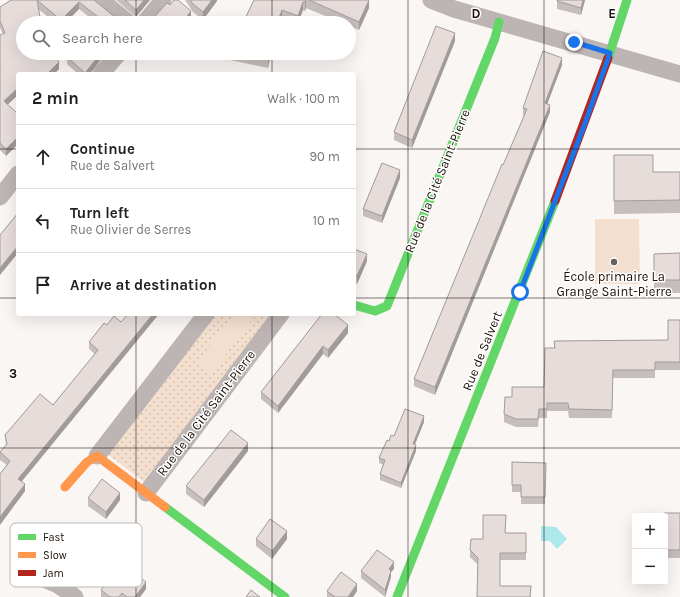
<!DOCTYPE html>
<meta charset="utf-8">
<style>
body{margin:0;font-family:Karla,sans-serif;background:#f6f6f6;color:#202124}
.controls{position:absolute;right:12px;bottom:12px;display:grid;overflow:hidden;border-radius:4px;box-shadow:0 4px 16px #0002}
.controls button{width:36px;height:36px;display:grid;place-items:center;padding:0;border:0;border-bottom:1px solid #e0e0e0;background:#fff;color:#202124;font:20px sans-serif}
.stop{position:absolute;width:12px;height:12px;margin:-9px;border:3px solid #1a73e8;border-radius:50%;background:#fff}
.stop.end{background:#1a73e8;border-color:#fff;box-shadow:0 1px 4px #0008}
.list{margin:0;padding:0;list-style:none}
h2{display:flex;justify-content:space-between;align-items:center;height:52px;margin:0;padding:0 16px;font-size:17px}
h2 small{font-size:13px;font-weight:400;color:#757577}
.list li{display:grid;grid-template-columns:26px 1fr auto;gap:12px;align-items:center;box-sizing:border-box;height:64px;padding:0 16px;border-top:1px solid #e0e0e0}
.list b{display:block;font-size:15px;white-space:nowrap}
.list p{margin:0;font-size:13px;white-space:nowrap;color:#757577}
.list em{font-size:13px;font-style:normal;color:#757577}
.icon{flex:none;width:22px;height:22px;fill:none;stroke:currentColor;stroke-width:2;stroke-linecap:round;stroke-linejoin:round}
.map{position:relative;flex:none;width:680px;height:597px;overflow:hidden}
.search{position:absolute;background:#fff;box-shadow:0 4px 16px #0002;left:16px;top:16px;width:340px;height:44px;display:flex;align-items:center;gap:10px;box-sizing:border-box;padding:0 14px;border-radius:22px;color:#757577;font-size:15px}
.panel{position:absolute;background:#fff;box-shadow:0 4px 16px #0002;left:16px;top:72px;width:340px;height:244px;border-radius:4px}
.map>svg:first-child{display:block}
</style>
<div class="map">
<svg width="680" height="597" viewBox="0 0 680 597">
<defs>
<pattern id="grass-dots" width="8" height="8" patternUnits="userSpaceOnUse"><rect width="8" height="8" fill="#f4dfcf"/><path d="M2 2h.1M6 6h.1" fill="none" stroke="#d1beb0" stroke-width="1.8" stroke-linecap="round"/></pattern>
</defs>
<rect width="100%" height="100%" fill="#f9f6f4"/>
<path fill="url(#grass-dots)" d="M214 314H235L198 362 212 372 256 314H274L148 485 106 453Z"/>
<path fill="#f4dfcf" d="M595 219H639L640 284H595Z
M235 314H256L212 372 198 362Z"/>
<path fill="#abe9ec" d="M541 526 556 527 567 539 557 549 550 541H541Z"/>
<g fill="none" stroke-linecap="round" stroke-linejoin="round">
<path stroke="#bdb5b3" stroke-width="17" d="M101 0 129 23
M431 0 454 9 680 74
M144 23 163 0
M101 74 119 53
M0 197 18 174
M97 456 206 314
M146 493 281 314
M36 576 58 585 75 597"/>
<path stroke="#63d668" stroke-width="9" d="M608 58 627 0
M354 305 375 311 387 306 495 38 499 22
M165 507 285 597
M397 597 555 201"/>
<path stroke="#ff974d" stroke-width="9" d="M65 487 87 462 97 456 165 507"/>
<path stroke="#b3261e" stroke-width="9" d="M555 201 608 58"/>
</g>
<path fill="#c6bebc" d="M11 0H94L122 23H97L79 9 65 23H56L38 9 23 23 59 69 54 74H18L8 104 6 156 0 150V35L3 34 0 28V7Z
M116 0H150L136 17Z
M185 0H217V1L203 20 193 12Z
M254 0H369V8L359 30 349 26V23H342L306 8 305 11 303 10 298 23H294L282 18 280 23H243Z
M557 0H585L581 15 557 9Z
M455 41 412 148 394 140V132Z
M106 53 90 74H78L67 64V57Z
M230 53H271L268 68 230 60Z
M562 65 547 104 550 112 435 395 414 386V379L524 116 523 115V108Z
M614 155 653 172H680V213L614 214Z
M400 178 382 223 363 216V209Z
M354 249 367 261 357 284 354 283Z
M680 253V293H654V254Z
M322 314 348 333 328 358 323 354 278 413 261 399V392Z
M680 320V370H655V378H613L612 418H569L568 411H547V418H539L538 427H516L504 422V414L512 397 544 387 554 348V341L668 340Z
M121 322 22 481 25 491 0 524V474L7 465 0 460V452L6 445 5 435 53 405 95 354 89 349V342L107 325Z
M424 422 415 444 416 451 401 488 380 480V474L384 465 379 463V458L389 441 394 436Z
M248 451 204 507 186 494V486Z
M512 462 546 463 545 504H521V492H512Z
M88 498 120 500 106 519 88 506Z
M680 513V558H665V516Z
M506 533H526V560H500V586H531V597H477L478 565 470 557V550L483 539Z
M256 539H287L272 559 256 546Z
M394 569 391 572V577L385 597 361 578V571Z
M97 575 146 589 140 597H101V590L103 587 97 582Z
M327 591H357L353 597H327Z"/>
<path fill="#a19b99" d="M144 0H150L136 17V10Z
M212 0H217V1L203 20V12Z
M306 0V8L305 11V2Z
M369 0V8L359 30V22Z
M583 0H585L581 15V8Z
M79 2V9L65 23H61V20Z
M303 2V10L298 23V16Z
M282 10V18L280 23H277Z
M191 11V18L188 23H182Z
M455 33V41L412 148V140Z
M101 53H106L90 74H85V73Z
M270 53H271L268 68V59Z
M562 58V65L545 110V103Z
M59 62V69L54 74H47Z
M18 88V95L4 108V101Z
M550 105V112L435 395V387Z
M18 137V144L6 156V149Z
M400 170V178L382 223V216Z
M18 246V253L0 275V268Z
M367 254V261L357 284V276Z
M153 314H159L18 486V479Z
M348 325V333L328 358V350Z
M323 346V354L278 413V406Z
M424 416V422L413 449V444Z
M248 443V451L204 507V500Z
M416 445V451L401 488V483Z
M25 484V491L0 525V517Z
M120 493V500L106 519V512Z
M287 531V539L272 559V551Z
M394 562V569L391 572V577L385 597V590L389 569Z
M146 582V589L140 597H135Z
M357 584V591L353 597H348Z"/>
<path fill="#e6dddb" stroke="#a19b99" d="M11 0H94L122 23H100L102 20 79 2 61 20 37 0 41 23H23V53H51L59 62 47 74H36L35 73 33 74H18V88L4 101 18 114V137L6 149 0 143V35L5 33 0 21V7Z
M125 0H144L136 10Z
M174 0H178L191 11 182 23H149L167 3 170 5Z
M190 0H212L203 12 193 4Z
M254 0H306L305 2H303L298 16 282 10 277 23H243Z
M309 0H369L359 22Z
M557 0H583L581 8 557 1Z
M436 26 455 33 412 140 394 132Z
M543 51 562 58 545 103 550 105 435 387 414 379 502 164 503 165 527 109 523 108Z
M71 53H101L85 73 67 57Z
M238 53H270L268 59Z
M614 155H653V172H680V200L614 201Z
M382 163 400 170 382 216 363 209Z
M18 213V246L0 268V235Z
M354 249 367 254 357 276 354 275Z
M680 253V280H654V254Z
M128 314H153L18 479 25 484 0 517V474L10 461 0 452 7 444 5 435 40 394 53 405 98 350 89 342 104 323 107 325 114 316 121 322Z
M322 314H334L348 325 328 350 323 346 278 406 261 392Z
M668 320H680V362H655V370H613L612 410 569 409 568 403H547V409H539L538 419H516L504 414 505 397H512V387H544L545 348H555L554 341 668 340Z
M405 409 424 416 413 444 416 445 401 483 380 474 385 460 379 458 387 440 389 441 391 435 394 436Z
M231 430 248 443 204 500 186 486Z
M512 462 546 463 545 497H521V485H512Z
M102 479 120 493 106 512 88 498Z
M664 513H680V550H665V516H664Z
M483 515H506L505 533H526V553H500V586H531L530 597H477L478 558 470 550 471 539H483Z
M270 519 287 531 272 551 256 539Z
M377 550 394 562 389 569 391 571 385 590 361 571Z
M110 556 146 582 135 597H127L122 593 119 597H110L101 590 107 582 97 575Z
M341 572 357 584 348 597H335L327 591Z
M251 590 260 597H246Z"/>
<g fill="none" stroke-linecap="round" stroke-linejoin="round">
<path stroke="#1a73e8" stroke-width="5" d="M520 292 584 126 610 53 574 42"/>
</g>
<path fill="none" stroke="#1c1108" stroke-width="1" stroke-opacity="0.55" d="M136 0V23M272 0V23M408 0V597M544 0V597M136 53V74M272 53V74M0 149H18M354 149H680M0 298H18M354 298H680M136 314V597M272 314V597M0 448H680"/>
<circle fill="#69615b" stroke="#fff" stroke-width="1.5" cx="614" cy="262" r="4"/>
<g text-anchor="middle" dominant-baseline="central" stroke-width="3" stroke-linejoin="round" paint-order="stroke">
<g font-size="13" fill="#1c1108" stroke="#fff">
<text transform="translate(437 181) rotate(-68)">Rue de la Cité Saint-Pierre</text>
<text transform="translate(482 351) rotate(-68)">Rue de Salvert</text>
<text transform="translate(206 413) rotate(-53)">Rue de la Cité Saint-Pierre</text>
</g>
<g font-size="13" fill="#1c1108" stroke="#fff">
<text x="614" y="276">École primaire La<tspan x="614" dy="15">Grange Saint-Pierre</tspan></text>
</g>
</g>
<rect x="10" y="523" width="132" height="64" rx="6" fill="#fff" stroke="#bbb8b5" stroke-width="1"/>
<rect x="18" y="534" width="18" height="6" fill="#63d668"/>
<rect x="18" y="552" width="18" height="6" fill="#ff974d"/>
<rect x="18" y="570" width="18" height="6" fill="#b3261e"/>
<g font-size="11" fill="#1c1108">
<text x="43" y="541">Fast</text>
<text x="43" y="559">Slow</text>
<text x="43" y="577">Jam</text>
</g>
<g font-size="13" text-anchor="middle" font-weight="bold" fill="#1c1108" stroke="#fff" stroke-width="3" stroke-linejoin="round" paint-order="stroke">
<text x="476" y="18">D</text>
<text x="612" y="18">E</text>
<text x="13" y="378">3</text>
</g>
</svg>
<div class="controls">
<button>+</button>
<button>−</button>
</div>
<div class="stop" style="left:520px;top:292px"></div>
<div class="stop end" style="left:574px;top:42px"></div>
<div class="search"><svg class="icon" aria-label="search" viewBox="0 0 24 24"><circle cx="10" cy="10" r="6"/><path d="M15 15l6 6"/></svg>Search here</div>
<section class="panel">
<h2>2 min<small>Walk · 100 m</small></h2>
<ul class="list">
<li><svg class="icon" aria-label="ahead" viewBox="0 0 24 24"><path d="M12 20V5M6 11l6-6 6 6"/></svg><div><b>Continue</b><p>Rue de Salvert</p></div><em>90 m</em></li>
<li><svg class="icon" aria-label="left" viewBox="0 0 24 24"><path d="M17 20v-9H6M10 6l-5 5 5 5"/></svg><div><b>Turn left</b><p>Rue Olivier de Serres</p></div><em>10 m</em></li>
<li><svg class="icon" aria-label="arrive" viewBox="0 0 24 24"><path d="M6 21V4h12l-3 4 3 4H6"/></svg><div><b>Arrive at destination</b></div></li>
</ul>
</section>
</div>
